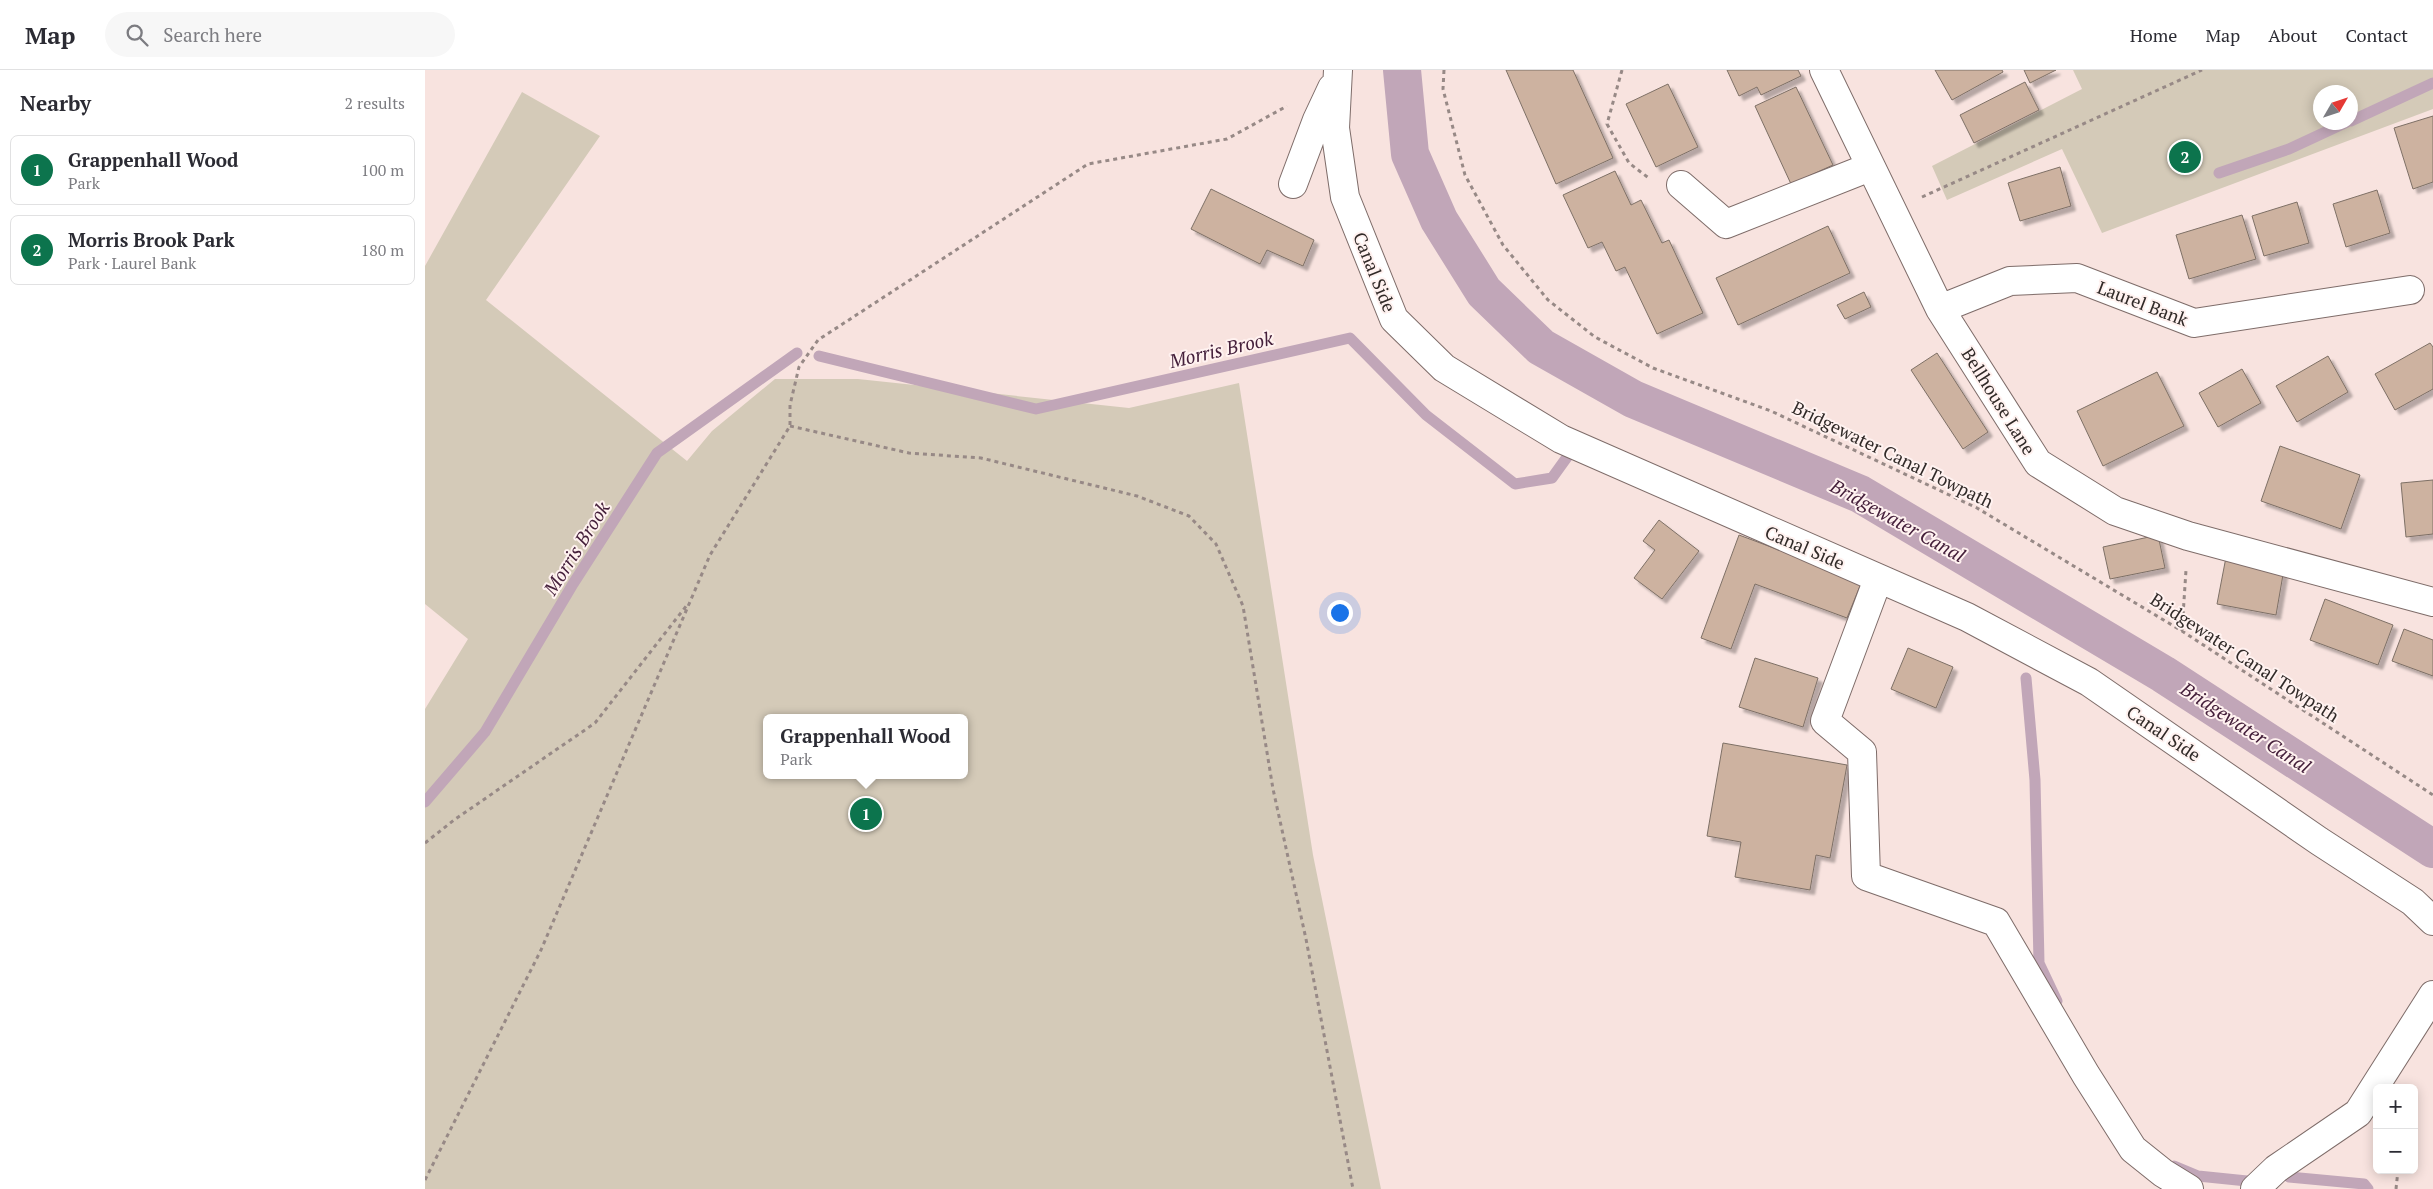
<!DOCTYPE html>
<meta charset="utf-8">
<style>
body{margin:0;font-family:"PT Serif",serif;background:#f7f7f7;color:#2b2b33}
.controls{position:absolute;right:15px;bottom:15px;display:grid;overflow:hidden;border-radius:8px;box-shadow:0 2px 12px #0003}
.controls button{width:45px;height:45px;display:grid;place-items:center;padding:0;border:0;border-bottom:1px solid #e1e1e2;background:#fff;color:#2b2b33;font:25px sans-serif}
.compass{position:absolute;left:1888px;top:15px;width:45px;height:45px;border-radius:50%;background:#fff;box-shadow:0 2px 12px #0003;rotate:51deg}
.you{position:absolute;left:914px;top:542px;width:18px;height:18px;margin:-12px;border:4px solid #fff;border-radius:50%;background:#1a73e8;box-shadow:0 0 0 8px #1a73e833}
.badge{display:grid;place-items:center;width:32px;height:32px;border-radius:50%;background:#0c744d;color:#fff;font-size:16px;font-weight:700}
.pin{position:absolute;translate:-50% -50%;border:2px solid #fff;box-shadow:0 1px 5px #0006}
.popup{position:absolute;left:338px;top:644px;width:205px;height:65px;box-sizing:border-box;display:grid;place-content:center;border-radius:8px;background:#fff;filter:drop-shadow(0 1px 4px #0005);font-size:16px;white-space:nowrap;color:#7c7c81}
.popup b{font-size:19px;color:#2b2b33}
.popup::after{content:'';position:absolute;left:50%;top:100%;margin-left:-10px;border:10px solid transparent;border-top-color:#fff}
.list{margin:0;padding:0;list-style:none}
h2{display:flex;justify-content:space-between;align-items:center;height:65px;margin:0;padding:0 20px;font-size:21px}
h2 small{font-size:16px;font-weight:400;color:#7c7c81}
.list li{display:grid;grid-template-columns:32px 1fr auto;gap:15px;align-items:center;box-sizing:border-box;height:70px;margin:0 10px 10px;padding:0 10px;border:1px solid #e1e1e2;border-radius:8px}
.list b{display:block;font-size:19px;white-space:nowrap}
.list p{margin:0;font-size:16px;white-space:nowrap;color:#7c7c81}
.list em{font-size:16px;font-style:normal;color:#7c7c81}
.icon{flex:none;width:28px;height:28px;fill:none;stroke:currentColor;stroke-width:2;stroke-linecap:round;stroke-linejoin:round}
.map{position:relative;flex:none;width:2008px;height:1119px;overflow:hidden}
header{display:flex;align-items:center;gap:30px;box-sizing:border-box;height:70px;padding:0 25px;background:#fff;border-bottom:1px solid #e1e1e2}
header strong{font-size:24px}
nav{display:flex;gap:28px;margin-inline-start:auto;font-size:18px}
.search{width:350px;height:45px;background:#f7f7f7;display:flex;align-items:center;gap:12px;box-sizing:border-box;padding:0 18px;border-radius:28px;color:#7c7c81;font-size:19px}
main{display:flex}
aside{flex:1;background:#fff}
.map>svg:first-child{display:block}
</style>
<header>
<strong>Map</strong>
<div class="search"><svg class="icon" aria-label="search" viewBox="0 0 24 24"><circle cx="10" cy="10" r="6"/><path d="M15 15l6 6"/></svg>Search here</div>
<nav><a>Home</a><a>Map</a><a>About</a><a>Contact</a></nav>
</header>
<main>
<aside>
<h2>Nearby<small>2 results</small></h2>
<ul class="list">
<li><span class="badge">1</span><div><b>Grappenhall Wood</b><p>Park</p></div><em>100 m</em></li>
<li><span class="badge">2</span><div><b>Morris Brook Park</b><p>Park · Laurel Bank</p></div><em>180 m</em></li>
</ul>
</aside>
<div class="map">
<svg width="2008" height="1119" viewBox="0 0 2008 1119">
<defs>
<filter id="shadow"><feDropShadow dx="4.5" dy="4.5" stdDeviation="1" flood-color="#0004"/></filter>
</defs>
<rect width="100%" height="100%" fill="#f8e3df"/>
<path fill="#d4cab8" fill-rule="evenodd" d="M1648 0H2008V39L1677 163 1637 79 1522 130 1507 96 1657 19ZM1926 22V52H1896V22Z
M97 22 175 66 61 230 262 391 287 361 350 309H433L704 338 814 313 888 785 956 1119H0V639L43 569 0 534V196ZM342 648H540V705H342Z"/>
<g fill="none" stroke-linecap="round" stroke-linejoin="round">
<path stroke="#c1a6b8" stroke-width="11" d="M1926 51 2008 13
M1794 103 1864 79 1922 52
M394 286 611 339 925 268 1001 345 1090 414 1127 408 1145 383
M1601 608 1610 710 1614 893 1632 931
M0 732 60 662 148 514 232 383 372 283
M1749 1096 1773 1106 1822 1111
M1864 1107 1939 1114 1943 1119"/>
<path stroke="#c1a6b8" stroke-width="38" d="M977 0 985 84 1014 150 1059 222 1116 277 1208 329 1435 424 1738 604 2008 779"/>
</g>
<path fill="#cdb2a0" stroke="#7e7066" filter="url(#shadow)" d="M1081 0H1148L1188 88 1131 114Z
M1302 0H1373L1376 6 1336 25 1332 17 1314 26Z
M1510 0H1577L1578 2 1527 30Z
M1599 0H1631L1605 13Z
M1600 12 1614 40 1549 73 1535 45Z
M1243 14 1273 77 1231 97 1201 34Z
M1371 17 1408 95 1366 114 1330 36Z
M2008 46V112L1988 119 1969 58Z
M1635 97 1646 136 1595 151 1583 113Z
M1190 101 1206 135 1216 130 1237 173 1244 170 1278 243 1232 264 1200 197 1191 201 1177 172 1163 178 1138 125Z
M786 119 889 170 878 196 842 180 835 194 766 159Z
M1952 120 1965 163 1921 177 1908 134Z
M1872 132 1884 173 1839 186 1827 146Z
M1817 145 1831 189 1764 209 1751 165Z
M1403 156 1425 203 1313 255 1291 208Z
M1439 222 1446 237 1420 249 1412 235Z
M2005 273 2008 277V319L1970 340 1950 304Z
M1512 283 1563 362 1538 379 1486 300Z
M1903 286 1923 322 1872 352 1851 316Z
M1817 299 1836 333 1793 357 1774 323Z
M1732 302 1759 356 1678 396 1652 341Z
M1855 376 1935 405 1916 459 1836 431Z
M2008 410V464L1981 467 1976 413Z
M1234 450 1274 481 1237 529 1209 508 1230 480 1218 471Z
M1314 465 1437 511 1422 548 1330 514 1306 579 1276 568Z
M1733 465 1740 498 1685 509 1678 477Z
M1802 482 1860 493 1851 545 1792 534Z
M1900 529 1968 555 1953 595 1885 570Z
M1979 559 2008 570V606L1967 591Z
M1483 578 1528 597 1511 638 1466 619Z
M1330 588 1393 608 1378 657 1314 637Z
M1298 673 1422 695 1405 788 1391 785 1385 820 1310 807 1316 772 1282 766Z"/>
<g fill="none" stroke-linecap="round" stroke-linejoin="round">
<g stroke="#7e6c69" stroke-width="30">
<path id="minor" d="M913 0 910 58 920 127 969 249 1019 298 1136 369 1542 547 1664 612 1894 771 1988 832 2008 851
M1399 0 1515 239 1613 393 1690 441 1763 466 2008 532
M868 114 892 50 907 18
M1256 115 1301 154 1445 97
M1515 239 1585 211 1652 208 1769 253 1985 220
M1453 509 1400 651 1437 682 1441 806 1571 852 1661 1005 1708 1079 1738 1103 1764 1119
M1830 1119 1851 1099 1933 1043 2008 925"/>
</g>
<path stroke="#978986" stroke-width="3" stroke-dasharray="4 4" stroke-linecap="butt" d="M1019 0 1018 19 1040 105 1078 175 1123 230 1170 267 1228 298 1346 341 1552 438 1757 561 2008 725
M1197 0 1182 54 1204 93 1225 109
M1497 127 1777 0
M365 356 484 383 556 388 712 426 764 446 791 474 818 536 848 719 881 869 928 1119
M1757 561 1761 500
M0 773 29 750 170 653 262 535
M0 1110 116 880 285 485 365 356V335L374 297 393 270 663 94 802 69 862 36
M1971 1119 1973 1100"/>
<use href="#minor" stroke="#fff" stroke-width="28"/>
</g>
<g text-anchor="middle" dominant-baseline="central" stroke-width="4" stroke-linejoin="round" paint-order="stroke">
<g font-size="18" fill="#312a28" stroke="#fff2f0">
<text transform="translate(950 202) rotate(68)">Canal Side</text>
<text transform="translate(1718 233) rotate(21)">Laurel Bank</text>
<text transform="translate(1574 331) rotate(58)">Bellhouse Lane</text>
<text transform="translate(1468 384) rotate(26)">Bridgewater Canal Towpath</text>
<text transform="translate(1380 477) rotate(23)">Canal Side</text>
<text transform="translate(1820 587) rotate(33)">Bridgewater Canal Towpath</text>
<text transform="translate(1739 663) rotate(34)">Canal Side</text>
</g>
<g font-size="19" font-style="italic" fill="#45203b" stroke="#fff2f0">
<text transform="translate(796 279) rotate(-13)">Morris Brook</text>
<text transform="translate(1473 450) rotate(29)">Bridgewater Canal</text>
<text transform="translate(151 478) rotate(-58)">Morris Brook</text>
<text transform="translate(1821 657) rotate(33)">Bridgewater Canal</text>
</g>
</g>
</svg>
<div class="controls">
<button>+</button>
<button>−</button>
</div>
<svg class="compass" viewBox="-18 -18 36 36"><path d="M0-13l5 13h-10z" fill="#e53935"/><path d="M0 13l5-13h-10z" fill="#7c7c81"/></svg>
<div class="you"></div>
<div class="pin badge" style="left:441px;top:744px">1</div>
<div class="popup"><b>Grappenhall Wood</b>Park</div>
<div class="pin badge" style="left:1760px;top:87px">2</div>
</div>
</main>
